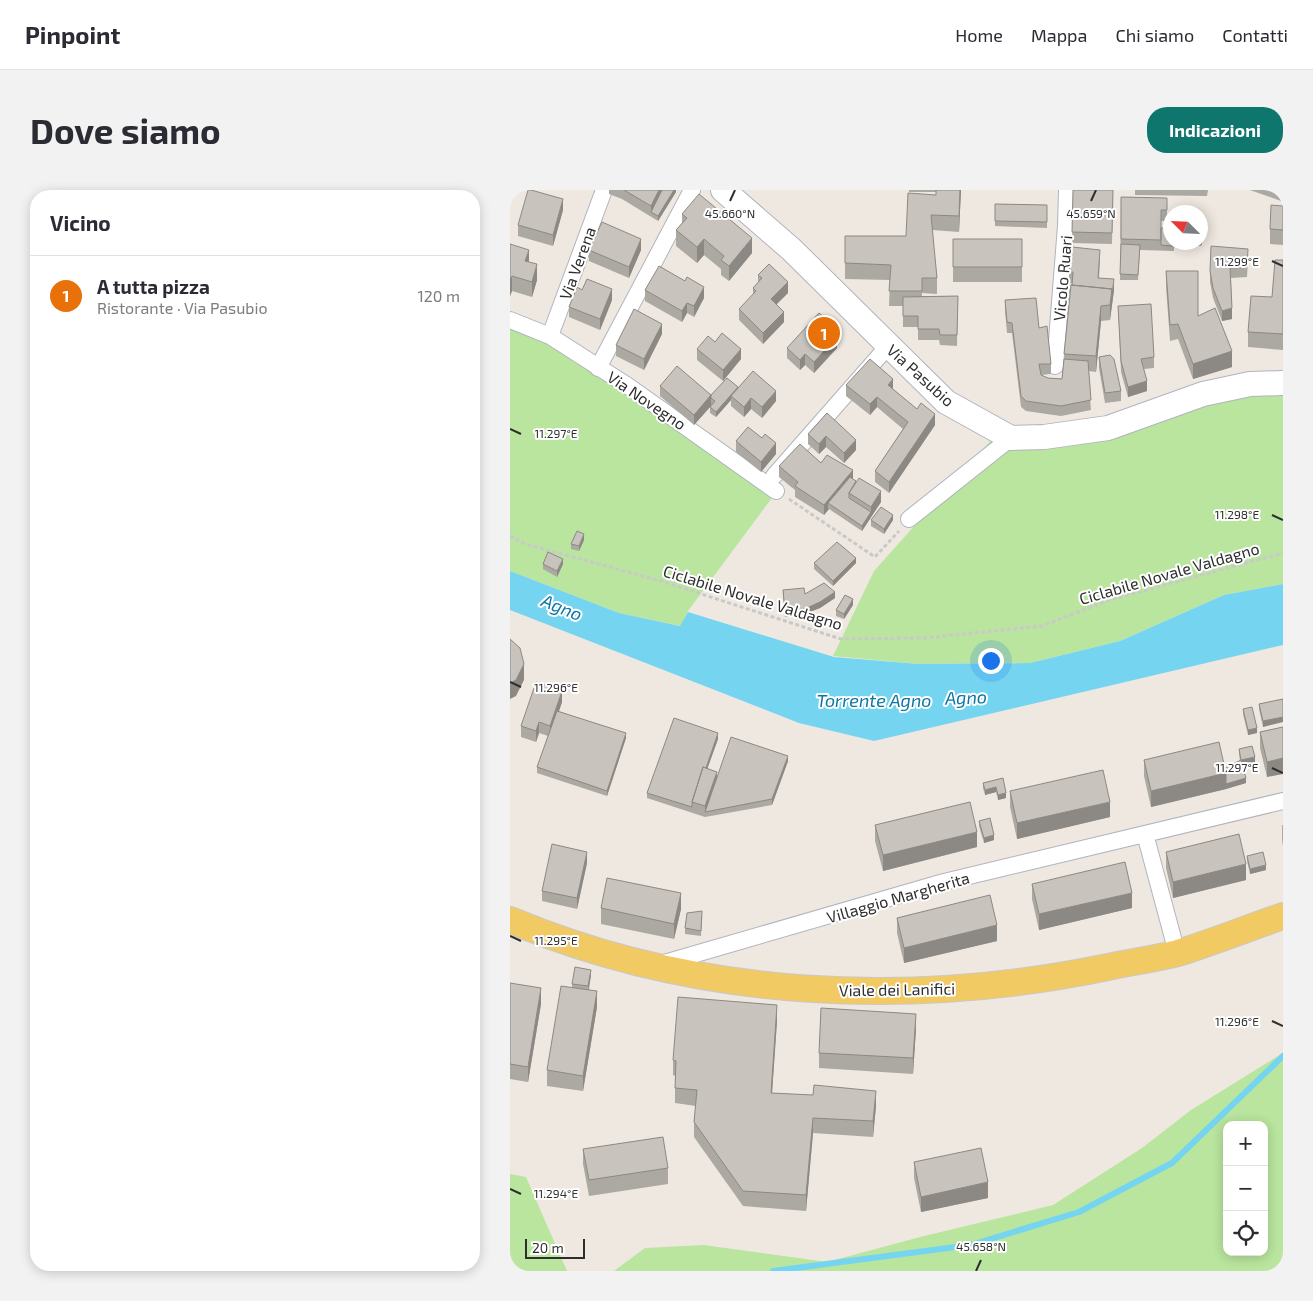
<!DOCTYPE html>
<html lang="it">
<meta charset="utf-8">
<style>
body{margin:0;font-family:"Exo 2",sans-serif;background:#f2f2f3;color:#2b2b33}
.controls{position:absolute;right:15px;bottom:15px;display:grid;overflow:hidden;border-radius:10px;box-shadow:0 2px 12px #0003}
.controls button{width:45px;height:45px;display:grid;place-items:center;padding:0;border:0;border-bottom:1px solid #e1e1e2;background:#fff;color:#2b2b33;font:25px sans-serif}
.compass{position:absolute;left:653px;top:15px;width:45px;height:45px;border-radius:50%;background:#fff;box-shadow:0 2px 12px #0003;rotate:294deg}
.scale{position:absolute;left:15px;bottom:12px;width:60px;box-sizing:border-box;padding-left:5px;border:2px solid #2e2e2e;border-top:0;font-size:14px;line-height:18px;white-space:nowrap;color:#2e2e2e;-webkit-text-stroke:4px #fff;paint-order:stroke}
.you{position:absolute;left:480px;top:470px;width:18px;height:18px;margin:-12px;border:4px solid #fff;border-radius:50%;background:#1a73e8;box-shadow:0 0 0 8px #1a73e833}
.badge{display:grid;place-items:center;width:32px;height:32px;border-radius:50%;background:#0f766e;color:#fff;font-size:16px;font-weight:700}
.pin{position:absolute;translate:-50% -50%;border:2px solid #fff;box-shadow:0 1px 5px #0006}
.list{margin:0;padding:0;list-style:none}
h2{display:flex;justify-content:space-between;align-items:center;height:65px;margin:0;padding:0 20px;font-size:21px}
h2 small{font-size:16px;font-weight:400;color:#7c7c81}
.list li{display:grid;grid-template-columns:32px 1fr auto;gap:15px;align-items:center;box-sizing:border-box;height:80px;padding:0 20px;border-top:1px solid #e1e1e2}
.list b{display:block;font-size:19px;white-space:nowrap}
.list p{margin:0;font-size:16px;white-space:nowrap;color:#7c7c81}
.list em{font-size:16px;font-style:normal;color:#7c7c81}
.icon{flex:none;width:28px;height:28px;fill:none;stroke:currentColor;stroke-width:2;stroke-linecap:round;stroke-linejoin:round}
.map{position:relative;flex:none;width:773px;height:1081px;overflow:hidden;border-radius:20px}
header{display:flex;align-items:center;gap:30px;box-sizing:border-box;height:70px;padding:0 25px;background:#fff;border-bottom:1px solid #e1e1e2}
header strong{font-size:24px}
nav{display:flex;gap:28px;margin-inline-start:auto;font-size:18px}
.intro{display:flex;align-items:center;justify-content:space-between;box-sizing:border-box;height:120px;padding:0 30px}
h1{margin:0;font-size:35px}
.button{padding:12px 22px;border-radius:20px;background:#0f766e;color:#fff;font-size:18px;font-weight:700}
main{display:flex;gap:30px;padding:0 30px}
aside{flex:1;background:#fff;border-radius:20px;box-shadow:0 2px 12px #0003}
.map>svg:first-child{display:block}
</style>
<header>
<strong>Pinpoint</strong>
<nav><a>Home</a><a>Mappa</a><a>Chi siamo</a><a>Contatti</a></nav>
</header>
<div class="intro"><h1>Dove siamo</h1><a class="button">Indicazioni</a></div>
<main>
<aside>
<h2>Vicino<small></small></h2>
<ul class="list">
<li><span class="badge" style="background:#e8710a">1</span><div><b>A tutta pizza</b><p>Ristorante · Via Pasubio</p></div><em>120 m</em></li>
</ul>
</aside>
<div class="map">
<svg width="773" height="1081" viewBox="0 0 773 1081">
<rect width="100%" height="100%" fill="#efe8e1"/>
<path fill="#b9e59e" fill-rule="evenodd" d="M0 125 264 305 178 421 171 436 109 423 0 381Z
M773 193V394L714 405 610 451 520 473 409 474 323 466 364 381 492 238 548 247Z
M773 863V1081H104L135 1058 194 1055 317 1072 414 1046 543 1015 632 958 681 920ZM717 935H754V1062H717Z
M0 984 16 987 57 1081H0Z"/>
<path fill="#75d5f0" d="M0 381 109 423 170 436 178 422 324 467 409 474 520 473 610 451 714 405 773 394V455L364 551 289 533 0 420Z"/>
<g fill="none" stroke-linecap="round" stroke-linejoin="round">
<path stroke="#75d5f0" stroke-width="6" d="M263 1081 461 1055 569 1022 662 973 773 866"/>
<g stroke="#b1b4be" stroke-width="18">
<path id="minor" d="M0 130 40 146 118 196 266 301
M40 146 94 0
M545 176 556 36 557 0
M88 178 182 0
M264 286 379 155
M399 329 501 248
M635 644 667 763
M151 774 434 692 773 611"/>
</g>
<g stroke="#b1b4be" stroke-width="26">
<path id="secondary" d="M213 0 281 59 436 212 501 248 534 247 598 238 693 204 740 194 773 193"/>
</g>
<g stroke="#c9c9c9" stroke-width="28">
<path id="primary" d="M0 730C188 809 400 818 598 777 621 772 645 769 668 763 703 752 738 738 773 726"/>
</g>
<path stroke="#c9c9c9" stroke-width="3" stroke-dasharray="4 2.5" stroke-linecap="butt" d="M279 309 365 367 389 341
M0 346 15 354 151 391 331 449 414 448 532 436 596 411 773 363"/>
<use href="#minor" stroke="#fff" stroke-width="16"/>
<use href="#secondary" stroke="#fff" stroke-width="24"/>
<use href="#primary" stroke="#f2ca63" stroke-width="26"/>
</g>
<path fill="#aca8a2" d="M99 0H166V2L148 31 112 9 99 4Z
M399 0H451L449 42 422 40 427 88V104L412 103V106H448L447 156 430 155 429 150H408V137H393V116H379L380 90 335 89V46H396L426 5V2H399Z
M563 0H603L602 54 562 53Z
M625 0H698L697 6 625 5Z
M740 0H773L771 11Z
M611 7 657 8V31H651V47L664 52V61L630 60 628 90H610Z
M485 14 537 15V38L485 36Z
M773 16V55L760 54V39Z
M53 20 43 56 8 46V35Z
M172 24 242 63 219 91 211 85V79L194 65 187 73 166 56V40L172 33Z
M690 40 694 46 691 56H681V52H690Z
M443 49H512V92H443Z
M0 54 19 72 27 90 22 107 2 101 0 106Z
M79 60H131L119 88 79 71Z
M738 69 737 87 721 88 722 129 712 131 703 108 700 92V81Z
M590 70 589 88 604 100 600 130 591 131 586 182 578 181 581 220 551 226 516 221 511 217 502 143H497L495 121V110L529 138 541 174V184L531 185 538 188 552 189 562 93H559V82Z
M773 70V160L738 157V142L762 107Z
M656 81 688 126 722 177 683 189 668 149 660 151 656 97Z
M248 85 278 103 266 114 274 132 253 154 229 130V119L243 105V98L248 93Z
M72 100 102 110 90 140 59 127V117Z
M135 100 194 108 184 127 177 123 172 132 135 111Z
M608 116 644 167V178L634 179 637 201 618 207 611 182Z
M323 143 327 158 304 183 295 175 290 180 277 168V158Z
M152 144 134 180 106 166V155Z
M205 152 231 169 213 191 187 170V159Z
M589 167 611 201V211L595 213 589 178Z
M336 195 383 199 425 235 379 303 365 292V281L393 239 367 217 360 225 336 206Z
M150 196 201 205 228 198 266 211 252 228 241 219 234 227 221 216V210L206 227 200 223V217L184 235 150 206Z
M317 223 346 260 334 273 316 257 309 264 298 254V244Z
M226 251 266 264 251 282 226 262Z
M311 273 343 289 371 312 352 341 319 319 314 325 285 307V300L269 287V276Z
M361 330H383L374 344 361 336Z
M74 350 69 361 61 359V354Z
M304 373H346L323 396 304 379Z
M33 374H53L47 387 33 379Z
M273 400 295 404 325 408 310 418 297 423 275 427Z
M343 415 334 429 326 426V420Z
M773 509 753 537 749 519V514Z
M52 512 49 521 116 548 97 606 27 583V577L38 546 29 543 26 552 11 547V536Z
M733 519 747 543 738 545 733 524Z
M773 537 757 587 750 558V542Z
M208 549 197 579 207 588 278 571 262 615 195 627 137 608V603Z
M729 559 745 572 733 575 736 593 716 599 641 617 634 586V570L715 578 730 571 729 564Z
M493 588 496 608 488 610 486 602 475 605 473 598V593Z
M500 601 600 627 507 649 500 617Z
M469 631 484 650 474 653 469 636Z
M365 635 467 657 373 681 365 651Z
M772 635H773V656L772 650Z
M656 662 736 690 663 708 656 678Z
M737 666 756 680 740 684 737 671Z
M77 673 67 719 32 711V701Z
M522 694 622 718 529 740 522 709Z
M91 718 171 719 164 749 91 734Z
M192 727 191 746 175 744V738Z
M387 728 487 751 394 773 387 743Z
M81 785 79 800 87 817 73 901 37 896V880L62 797V794Z
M0 793 31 814 18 892 0 889Z
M267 831 262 903 366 916 363 947 303 943 296 1021 233 1016 184 947V932L186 916 165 913V886L163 885V870Z
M406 839 403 884 309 878V863Z
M73 959 158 978V994L79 1006 73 974Z
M404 972 478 1008 411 1022 404 988Z"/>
<path fill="#8c8884" d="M149 0H154L141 22V16Z
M164 0H166V2L148 31V26Z
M450 0H451L449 42V26Z
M771 0H773V5L771 11Z
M53 9V20L43 56V45Z
M694 41V46L691 56V51Z
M242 48V63L219 91V76Z
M131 49V60L119 88V77Z
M194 49V65L187 73V57Z
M19 60V75L15 71Z
M27 74V90L22 107V92Z
M2 86V101L0 106V90Z
M604 89V100L600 130V115Z
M278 92V103L261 120V109Z
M194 97V108L184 127V116Z
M102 99V110L90 140V129Z
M177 113V123L172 132V121Z
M591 116V131L586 182V166Z
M722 118V129L712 131V121Z
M274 122V132L253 154V143Z
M152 134V144L134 180V169Z
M323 135V146L319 140Z
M327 147V158L304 183V172Z
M231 159V169L213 191V180Z
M722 161V177L683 189V174Z
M295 164V175L290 180V170Z
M383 189V200L378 195Z
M637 191V201L618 207V197Z
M228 197V202L221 206V210L206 227V222Z
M266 201V211L252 228V217Z
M201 205V216L184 235V225Z
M367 207V217L360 225V214Z
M241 208V219L234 227V217Z
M425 224V235L379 303V292Z
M316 246V257L309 264V254Z
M346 250V260L334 273V263Z
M266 253V264L251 282V272Z
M343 280V290L318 313V319H319L314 325V315Z
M371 301V312L352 341V336L361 322V317Z
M383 325V330L374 344V339Z
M74 344V350L69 361V356Z
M346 368V373L323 396V391Z
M53 369V374L47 387V381Z
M325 402V408L310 418 297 423V418Z
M343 409V415L334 429V424Z
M14 474V490L6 506 0 509V493Z
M52 501V512L40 547V536Z
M773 527V532L753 537V531Z
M29 532V543L26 552V541Z
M747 538V543L738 545V540Z
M116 543V548L97 606V601Z
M208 543V549L185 613 183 612Z
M278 566V571L262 615V609Z
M745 567V572L731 575V570Z
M773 568V584L757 587V572Z
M207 582V592L195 622V627V616Z
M716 583 736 588V593L716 599 641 617V601Z
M486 597V602L475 605V600Z
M496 603V608L488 610V605Z
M600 612V627L507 649V633Z
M467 642V657L373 681V665Z
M484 645V650L474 653V648Z
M77 662V673L67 719V708Z
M736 674V690L663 708V692Z
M756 675V680L740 684V679Z
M171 703V719L164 749V734Z
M622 703V718L529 740V724Z
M487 735V751L394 773V758Z
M81 780V785L78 801V796Z
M31 798V814L18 892V877Z
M87 801V817L73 901V886Z
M267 815V831L261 918V903Z
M406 824V839L403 884V868Z
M366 901V916L363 947V931Z
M303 928V943L296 1021V1005Z
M478 992V1008L411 1022V1007Z"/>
<path fill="#c8c3bc" stroke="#8c8884" d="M18 0H21L53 9 43 45 8 35Z
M114 0H149L141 16Z
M152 0H164L148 26 141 22Z
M426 0H450L449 26 421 25 427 88H412V101H379L381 75 335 73V46H396L398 3 426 5Z
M563 0H603L602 43 562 42Z
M189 4 242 48 219 76 211 70 214 66 194 49 187 57 166 40 177 28 172 24Z
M611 7 657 8V20H651V50L611 49Z
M485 14 537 15V32L485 31Z
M761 15 773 16V40L760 39Z
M92 32 131 49 119 77 79 60Z
M651 38H660V52H664V56L651 55Z
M690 40 694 41 691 51H690Z
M443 49H512V77H443Z
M0 54 19 60 15 71 27 74 22 92 2 86 0 90Z
M611 54 630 55 628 85 610 84Z
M701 56 738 59 737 77 720 78 722 118 712 121 703 98 700 81Z
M562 57 590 60 588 88 604 89 602 104V99L562 95 563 82H559Z
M765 70H773V144L738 142 741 106 762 107Z
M259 74 278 92 261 109 274 122 253 143 229 119 246 101 243 98 252 88 248 85Z
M149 76 175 91 177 87 194 97 184 116 177 113 172 121 135 100Z
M656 81H688V126L705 118 722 161 683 174 668 134 660 135Z
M77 89 102 99 90 129 59 117 67 97 72 100Z
M561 95 602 99 600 115 591 116 586 166 554 164Z
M448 106 447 145H430L429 139H408V126H393V107Z
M526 108 529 138 537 136 541 174H529L531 185 538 188 552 189 554 169 578 171 581 210 551 216 516 211 511 206 502 133 497 132 495 110Z
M641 114 644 167 631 169 637 191 618 197 611 171 608 116Z
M124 119 152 134 134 169 106 155Z
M309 123 323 135 319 140 327 147 304 172 295 164 290 170 277 158Z
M212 143 231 159 213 180 187 159 198 146 205 152Z
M600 165 604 169 611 201 595 203 589 167Z
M360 169 383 189 378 195 407 219 411 213 425 224 379 292 365 281 398 232 367 207 360 214 336 195Z
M167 176 201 205 184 225 150 196Z
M243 181 266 201 252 217 241 208 234 217 221 206Z
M217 188 228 197 206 222 200 217 205 211 201 208V205Z
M317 223 346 250 334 263 316 246 309 254 298 244Z
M238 237 252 248 255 244 266 253 251 272 226 251Z
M290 254 311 273 317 265 343 280 314 315 285 296 288 292 269 276Z
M340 287 346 291 339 303V308L361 322 352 336 318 313Z
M349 288 371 301 361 317 339 303Z
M371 317 383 325 374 339 361 330Z
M67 341 74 344 69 356 61 354Z
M327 352 346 368 323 391 304 373Z
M38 362 53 369 47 381 33 374Z
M314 393 325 402 310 412 297 418 275 422 273 400 294 398 295 404Z
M335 405 343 409 334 424 326 420Z
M0 449 10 458 14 474 6 490 0 493Z
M26 492 52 501 40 536 29 532 26 541 11 536Z
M773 509V527L753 531 749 514Z
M742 517 747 538 738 540 733 519Z
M47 521 116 543 97 601 27 577Z
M164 528 208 543 196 578 193 577 182 612V617L137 603Z
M773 537V568L757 572 750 542Z
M221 547 278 566 262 609 195 622Z
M709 552 716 583 641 601 634 570Z
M742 556 745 567 731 570 736 588 716 594V583L715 578 731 570 729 559Z
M193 577 207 582 195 616 182 612Z
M593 580 600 612 507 633 500 601Z
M493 588 496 603 488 605 486 597 475 600 473 593Z
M460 612 467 642 373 665 365 635Z
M480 628 484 645 474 648 469 631Z
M729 644 736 674 663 692 656 662Z
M42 654 77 662 67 708 32 701Z
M753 662 756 675 740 679 737 666Z
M615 672 622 703 529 724 522 694Z
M97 688 171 703 164 734 91 718Z
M480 705 487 735 394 758 387 728Z
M192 721 191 741 175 738 177 723Z
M65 777 81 780 78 796 62 794Z
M0 793 31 798 18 877 0 874Z
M51 796 87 801 73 886 37 880Z
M168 807 267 815 261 903 303 905 304 895 366 901 363 931 303 928 296 1005 233 1001 184 932 187 900 165 898 166 871 163 870Z
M311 818 406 824 403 868 309 863Z
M153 947 158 978 79 990 73 959Z
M471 958 478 992 411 1007 404 972Z"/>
<path fill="none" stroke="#2e2e2e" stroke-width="2" d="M220 11 225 0M581 11 586 0M762 71 773 76M0 239 11 244M762 325 773 330M0 492 11 497M762 578 773 583M0 746 11 751M762 831 773 836M0 999 11 1004M466 1081 471 1070"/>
<g text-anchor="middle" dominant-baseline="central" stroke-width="4" stroke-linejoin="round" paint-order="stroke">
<g font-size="16" fill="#2e2e2e" stroke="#fff">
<text transform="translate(67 73) rotate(-70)">Via Verena</text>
<text transform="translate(552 88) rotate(-85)">Vicolo Ruari</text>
<text transform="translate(411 185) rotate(42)">Via Pasubio</text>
<text transform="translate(137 210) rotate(34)">Via Novegno</text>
<text transform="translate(659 383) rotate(-16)">Ciclabile Novale Valdagno</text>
<text transform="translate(243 407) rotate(17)">Ciclabile Novale Valdagno</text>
<text transform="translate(388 707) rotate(-16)">Villaggio Margherita</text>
<text transform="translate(387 799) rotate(-1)">Viale dei Lanifici</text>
</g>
<g font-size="18" font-style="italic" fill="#0d76a3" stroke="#fff">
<text transform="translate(52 417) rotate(22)">Agno</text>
<text transform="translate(456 507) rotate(-2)">Agno</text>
<text x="364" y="510">Torrente Agno</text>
</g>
</g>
<g font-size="12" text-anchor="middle" fill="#2e2e2e" stroke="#fff" stroke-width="4" stroke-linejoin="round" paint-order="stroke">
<text x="220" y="28">45.660°N</text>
<text x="581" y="28">45.659°N</text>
<text x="727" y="76">11.299°E</text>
<text x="46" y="248">11.297°E</text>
<text x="727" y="329">11.298°E</text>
<text x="46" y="502">11.296°E</text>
<text x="727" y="582">11.297°E</text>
<text x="46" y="755">11.295°E</text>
<text x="727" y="836">11.296°E</text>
<text x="46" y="1008">11.294°E</text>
<text x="471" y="1061">45.658°N</text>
</g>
</svg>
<div class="controls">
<button>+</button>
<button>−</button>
<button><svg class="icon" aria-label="locate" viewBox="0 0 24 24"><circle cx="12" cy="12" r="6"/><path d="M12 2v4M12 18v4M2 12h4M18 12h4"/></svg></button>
</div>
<svg class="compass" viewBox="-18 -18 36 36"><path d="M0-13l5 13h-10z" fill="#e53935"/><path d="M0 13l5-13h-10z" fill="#7c7c81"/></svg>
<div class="scale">20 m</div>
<div class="you"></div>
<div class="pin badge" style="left:314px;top:143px;background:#e8710a">1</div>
</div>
</main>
